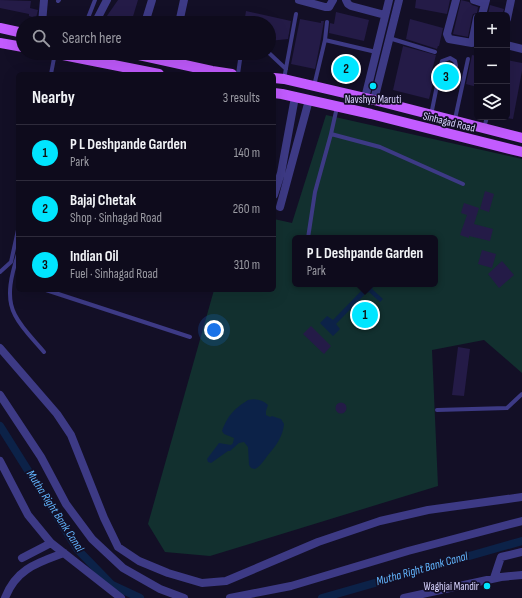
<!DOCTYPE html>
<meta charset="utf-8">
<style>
body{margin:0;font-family:"Sofia Sans Condensed",sans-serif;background:#171425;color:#f1f3f6}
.controls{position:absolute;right:12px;top:12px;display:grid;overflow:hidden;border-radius:6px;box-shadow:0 4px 16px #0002}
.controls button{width:36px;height:36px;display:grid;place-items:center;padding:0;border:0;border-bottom:1px solid #2e2b3b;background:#0e0b1c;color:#f1f3f6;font:20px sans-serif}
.you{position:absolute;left:214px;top:330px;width:14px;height:14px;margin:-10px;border:3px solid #fff;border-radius:50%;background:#1a73e8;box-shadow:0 0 0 6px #1a73e833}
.badge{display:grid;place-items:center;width:26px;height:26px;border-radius:50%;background:#00e5ff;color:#111;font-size:13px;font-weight:700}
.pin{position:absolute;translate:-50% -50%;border:2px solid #fff;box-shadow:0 1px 4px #0006}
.popup{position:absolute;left:292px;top:235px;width:146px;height:52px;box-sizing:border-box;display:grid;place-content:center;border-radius:6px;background:#0e0b1c;filter:drop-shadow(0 1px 3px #0005);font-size:13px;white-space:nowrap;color:#9b9ba3}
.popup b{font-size:15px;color:#f1f3f6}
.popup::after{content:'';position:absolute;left:50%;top:100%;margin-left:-8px;border:8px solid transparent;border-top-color:#0e0b1c}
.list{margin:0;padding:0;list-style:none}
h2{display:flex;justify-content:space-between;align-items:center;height:52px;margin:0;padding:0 16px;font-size:17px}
h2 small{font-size:13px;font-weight:400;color:#9b9ba3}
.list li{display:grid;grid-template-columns:26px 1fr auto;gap:12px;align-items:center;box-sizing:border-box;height:56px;padding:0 16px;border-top:1px solid #2e2b3b}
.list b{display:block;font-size:15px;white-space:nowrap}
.list p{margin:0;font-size:13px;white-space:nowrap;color:#9b9ba3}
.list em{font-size:13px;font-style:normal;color:#9b9ba3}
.icon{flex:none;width:22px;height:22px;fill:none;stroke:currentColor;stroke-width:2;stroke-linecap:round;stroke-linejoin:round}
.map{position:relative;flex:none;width:522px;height:598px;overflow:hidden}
.search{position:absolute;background:#0e0b1c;box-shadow:0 4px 16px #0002;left:16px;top:16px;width:260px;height:44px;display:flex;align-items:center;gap:10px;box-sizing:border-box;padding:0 14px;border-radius:22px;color:#9b9ba3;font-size:15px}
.panel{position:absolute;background:#0e0b1c;box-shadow:0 4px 16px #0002;left:16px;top:72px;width:260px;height:220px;border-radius:6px}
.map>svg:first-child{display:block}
</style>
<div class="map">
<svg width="522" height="598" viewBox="0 0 522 598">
<rect width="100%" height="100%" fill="#130f26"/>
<path fill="#12302f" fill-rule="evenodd" d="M326 115 522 159V373L484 340 432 350 438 486 210 556 165 552 148 524 214 290H274V219L292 223ZM295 238H435V284H295Z"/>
<path fill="#0c2248" d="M361 284H375L372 289 383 299 380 302 369 292 368 293 367 292 336 324 340 329 333 336 320 323 327 316 333 320 363 289 362 287 363 286Z
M248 400C256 398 263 400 268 405L266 411V415L270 417 272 416 281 419 284 424C283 436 276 446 268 455 264 460 261 466 255 469L251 468 249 465 248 447 244 442 239 443 230 451H228L211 463 208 462 207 459 219 443 231 445 233 443 234 438 224 434 222 431C228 415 234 409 248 400Z"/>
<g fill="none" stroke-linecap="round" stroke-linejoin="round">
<path stroke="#0c2248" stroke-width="8" d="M0 426 78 550 112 585 140 598
M322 598 522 541"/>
</g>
<path fill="#241b47" d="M0 0 31 1 30 8 38 10 36 18 29 16V14L0 8Z
M118 0H138L131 23H102Z
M416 0H450L447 14 415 8Z
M461 0 469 2 472 5 478 7 477 13 473 14 472 17 468 37 453 34Z
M490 5 504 9 502 15H488Z
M246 11 291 21 288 39 269 41V23H244Z
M336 12 369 20 364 41 329 33 330 23 334 24Z
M300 19 321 23V21H324L320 44 315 69 291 64Z
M410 19 443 28 439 46H438L437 49 406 39Z
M403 46 436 55 430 78 434 79 429 99 393 90Z
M472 55 477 56V87L466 84Z
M507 60 522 63V71L513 119 507 118Z
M485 191 494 194 489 212 480 209Z
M464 203 479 208 474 224 493 229 490 241 469 236V238L460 235 467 215 461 213Z
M482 250 496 254 492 268 478 264Z
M502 261 514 275 499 288 488 274Z
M311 326 331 346 324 354 303 334Z
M458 347 470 349 464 396 452 395Z
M335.5 408a5.5 5.5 0 1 1 11 0a5.5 5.5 0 1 1-11 0Z"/>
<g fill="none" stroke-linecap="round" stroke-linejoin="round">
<path stroke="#3d3a85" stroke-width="4" d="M58 1 59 0
M57 23 58 19
M86 23 95 0
M389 38 435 52
M325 40 376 52
M269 53 286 69
M51 74 55 53
M238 74 241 53
M284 79 296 14
M314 86 325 40 327 22
M337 107 331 134 380 147 463 184
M431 115 442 61 450 58 455 61 456 66
M455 119 468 59
M484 128 487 117
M308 238 315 192 331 134
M18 254C12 273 5 297 15 315 22 329 35 341 44 352
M0 272 11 262 18 230
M46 290 190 337
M437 410 507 408 522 394"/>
<path stroke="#3d3a85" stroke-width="8" d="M299 0 325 7H329L333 0
M346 0 348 4 351 6 385 15
M456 0 447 34 449 39 472 43 477 18
M474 0 480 2
M482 15 486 0
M507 19 511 0
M42 23 44 0
M95 23 107 0
M145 23 152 0
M179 23 184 0
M507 45 522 49
M171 62 173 53
M365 98 389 0
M374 100 399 0
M274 195 281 173 295 97
M280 207 309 100
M0 348 57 414 71 435 104 518 118 547 139 561 168 573 202 583 226 581 318 542 380 521 428 510 522 497
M0 395 41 457 66 504 92 539 123 568 160 589 184 598
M0 461 28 515 51 543 121 598
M22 558 51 543
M494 578 501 557 522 552
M5 598C16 569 37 563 64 553
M230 598 291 586 408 551 522 521
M404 598 501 577 522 575"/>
<path stroke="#c25bff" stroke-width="10" d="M0 28 23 33
M0 43 23 47
M53 53 159 74
M130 53 212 71 232 74
M274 78 284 79 374 100 522 138
M274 93 282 94 371 114 522 152"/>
</g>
<g fill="#00e5ff" stroke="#130f26" stroke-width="1.5">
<circle cx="373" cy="86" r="4"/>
<circle cx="487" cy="586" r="4"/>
</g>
<g text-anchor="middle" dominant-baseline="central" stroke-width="3.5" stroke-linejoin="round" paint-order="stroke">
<g font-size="11" fill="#d9d4ff" stroke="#130f26">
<text x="373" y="99">Navshya Maruti</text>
<text x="479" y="586" text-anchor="end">Waghjai Mandir</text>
</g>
<g font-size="11" fill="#d9d4ff" stroke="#130f26">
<text transform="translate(449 122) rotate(14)">Sinhagad Road</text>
</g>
<g font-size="12" font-style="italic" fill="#62b6ff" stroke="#130f26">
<text transform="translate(55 511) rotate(57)">Mutha Right Bank Canal</text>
<text transform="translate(422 569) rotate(-16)">Mutha Right Bank Canal</text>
</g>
</g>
</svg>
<div class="controls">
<button>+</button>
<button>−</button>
<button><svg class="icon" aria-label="layers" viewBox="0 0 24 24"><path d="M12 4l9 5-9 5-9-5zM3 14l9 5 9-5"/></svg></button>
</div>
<div class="you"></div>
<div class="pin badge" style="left:365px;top:315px">1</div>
<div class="popup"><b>P L Deshpande Garden</b>Park</div>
<div class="pin badge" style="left:346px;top:69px">2</div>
<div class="pin badge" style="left:446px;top:77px">3</div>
<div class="search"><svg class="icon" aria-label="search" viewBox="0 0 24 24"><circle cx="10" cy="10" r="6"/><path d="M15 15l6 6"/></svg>Search here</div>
<section class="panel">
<h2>Nearby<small>3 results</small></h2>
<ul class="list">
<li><span class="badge">1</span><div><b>P L Deshpande Garden</b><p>Park</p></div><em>140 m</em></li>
<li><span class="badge">2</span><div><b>Bajaj Chetak</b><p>Shop · Sinhagad Road</p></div><em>260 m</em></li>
<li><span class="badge">3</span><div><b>Indian Oil</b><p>Fuel · Sinhagad Road</p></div><em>310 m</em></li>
</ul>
</section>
</div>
